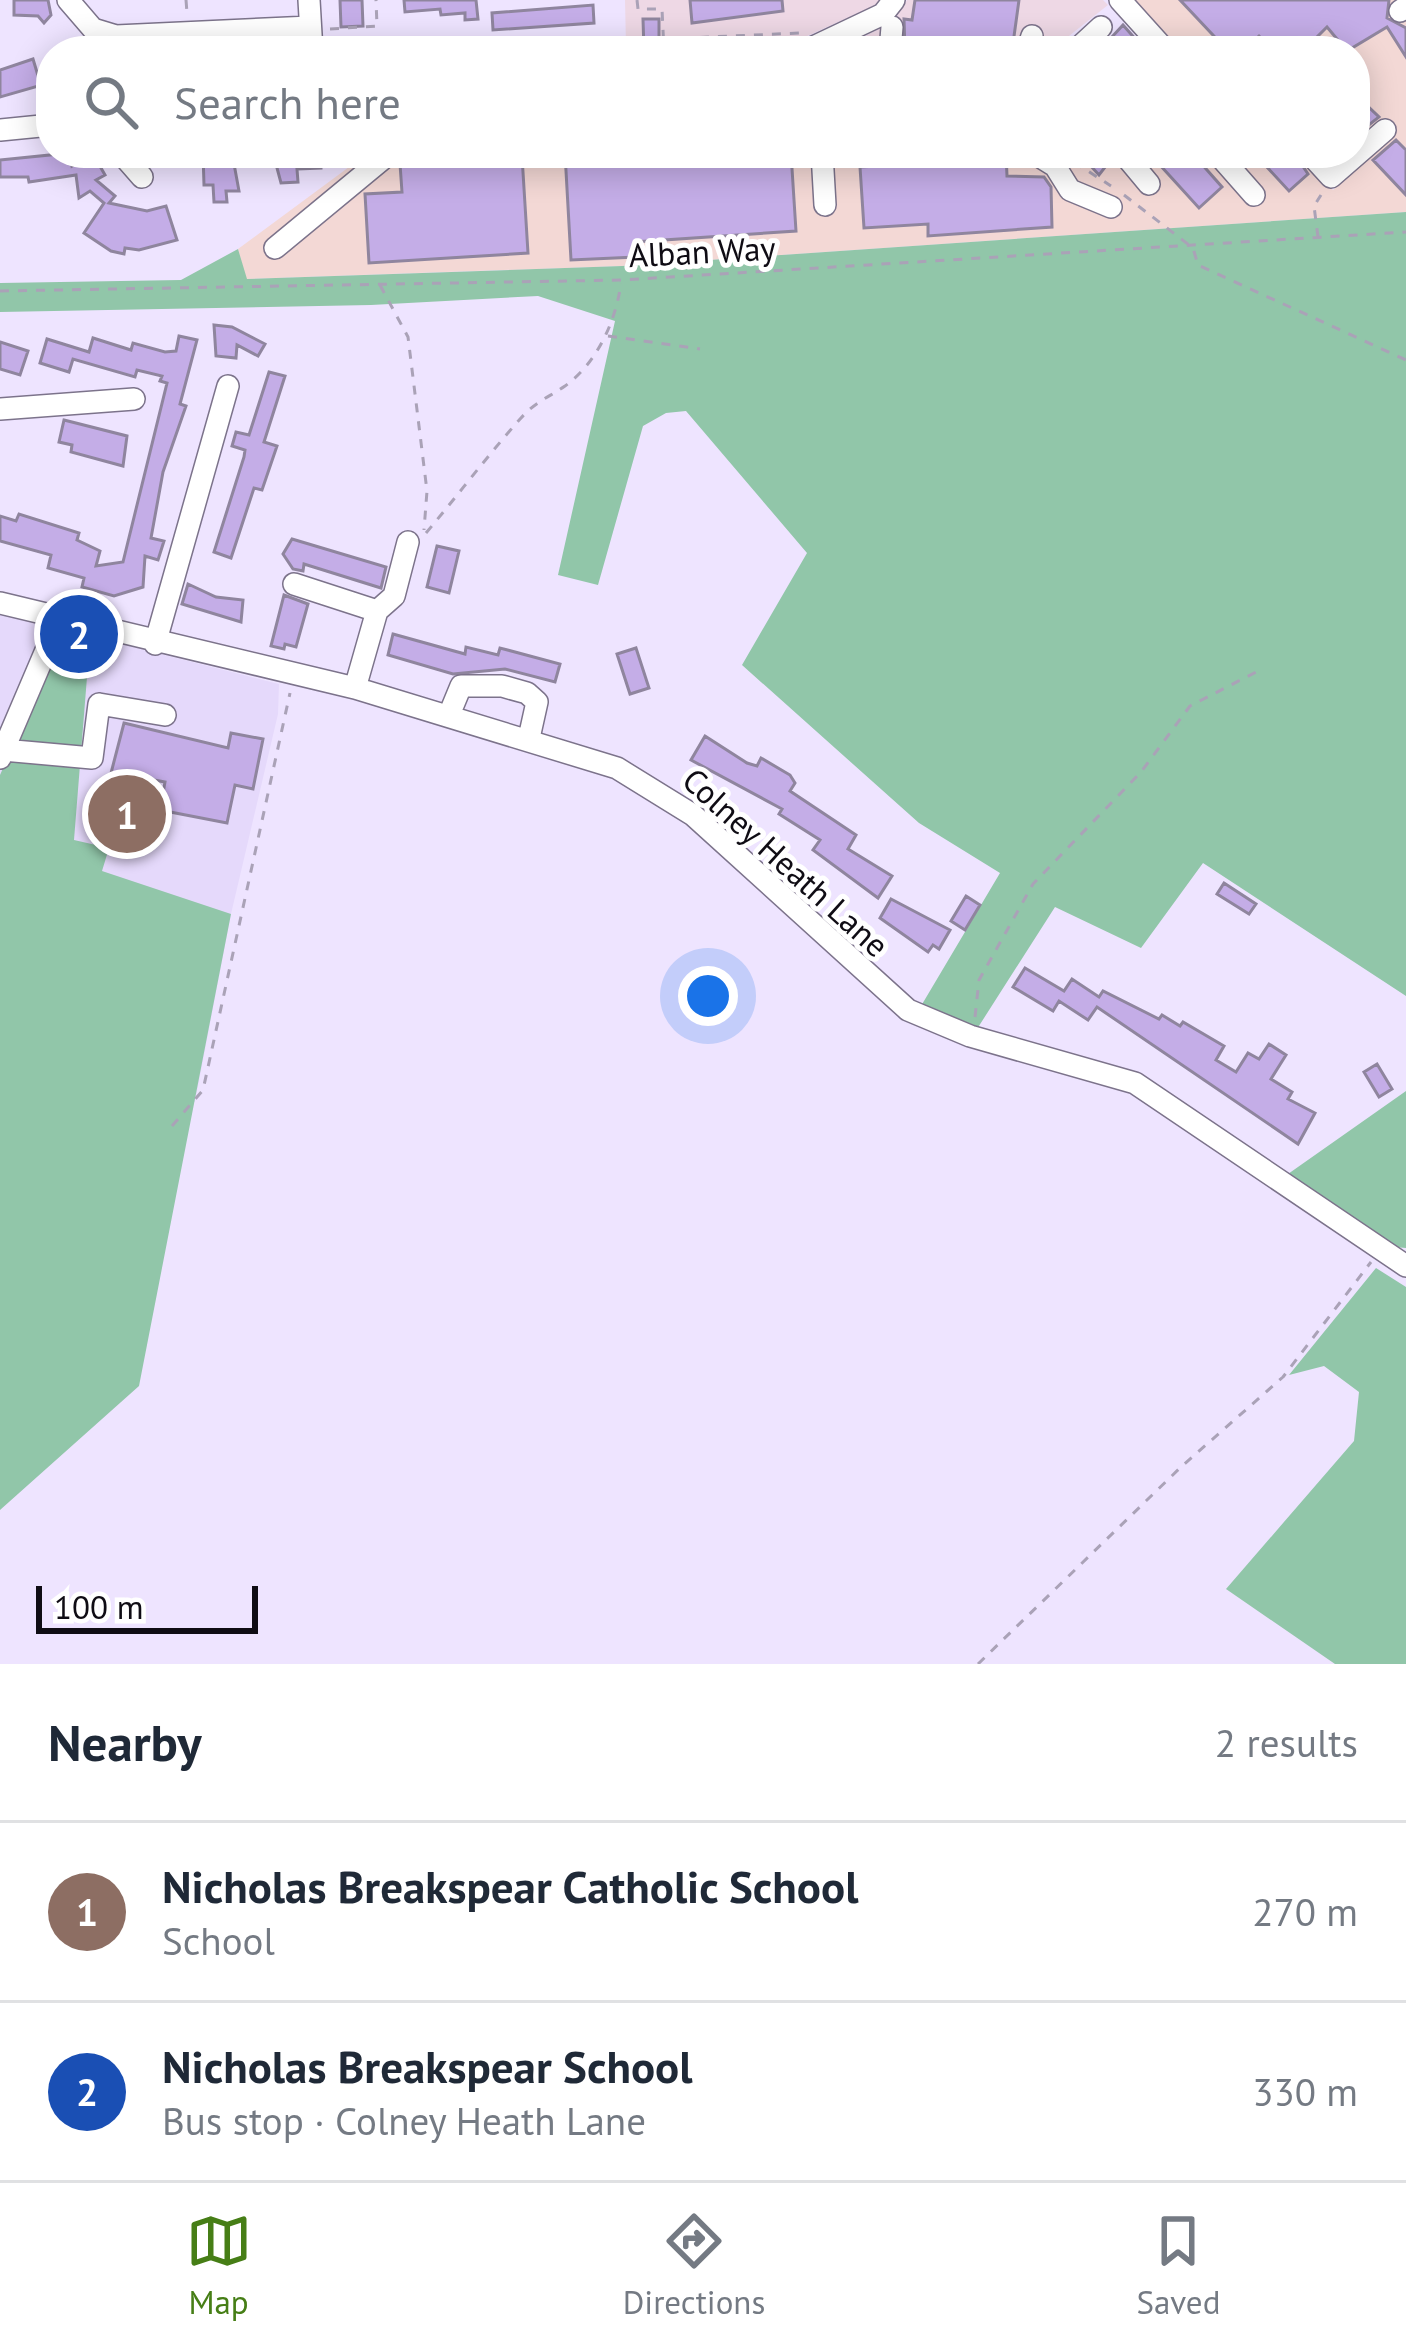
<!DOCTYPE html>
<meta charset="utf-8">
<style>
body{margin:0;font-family:"PT Sans",sans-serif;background:#f6f6f7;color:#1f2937}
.scale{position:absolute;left:36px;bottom:30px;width:222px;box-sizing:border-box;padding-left:12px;border:6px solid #0f0c14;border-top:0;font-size:33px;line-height:42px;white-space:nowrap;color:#0f0c14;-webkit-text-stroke:9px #fff;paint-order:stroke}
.you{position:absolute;left:708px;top:996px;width:42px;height:42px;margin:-30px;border:9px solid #fff;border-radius:50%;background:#1a73e8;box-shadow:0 0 0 18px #1a73e833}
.badge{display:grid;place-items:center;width:78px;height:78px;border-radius:50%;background:#467e16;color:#fff;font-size:39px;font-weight:700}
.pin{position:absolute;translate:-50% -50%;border:6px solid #fff;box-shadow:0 3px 12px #0006}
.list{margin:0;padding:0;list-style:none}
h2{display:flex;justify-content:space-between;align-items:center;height:156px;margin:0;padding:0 48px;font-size:51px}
h2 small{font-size:39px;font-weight:400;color:#747a83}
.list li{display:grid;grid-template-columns:78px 1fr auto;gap:36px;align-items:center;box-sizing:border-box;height:180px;padding:0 48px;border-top:3px solid #e0e1e3}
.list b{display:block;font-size:45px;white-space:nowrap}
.list p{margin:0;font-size:39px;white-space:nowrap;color:#747a83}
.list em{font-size:39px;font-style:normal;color:#747a83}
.icon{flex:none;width:66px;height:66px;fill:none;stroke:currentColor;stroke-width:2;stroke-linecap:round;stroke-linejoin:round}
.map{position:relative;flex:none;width:1406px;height:1664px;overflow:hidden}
.search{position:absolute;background:#fff;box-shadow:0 6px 30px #0003;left:36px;right:36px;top:36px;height:132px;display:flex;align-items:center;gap:30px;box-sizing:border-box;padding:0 42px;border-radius:48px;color:#747a83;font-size:45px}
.sheet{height:516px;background:#fff}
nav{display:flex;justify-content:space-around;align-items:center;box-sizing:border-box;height:168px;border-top:3px solid #e0e1e3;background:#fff;font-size:33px;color:#747a83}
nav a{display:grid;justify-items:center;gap:6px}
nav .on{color:#467e16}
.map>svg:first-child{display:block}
</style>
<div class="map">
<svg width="1406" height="1664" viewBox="0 0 1406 1664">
<rect width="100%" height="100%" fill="#eee4ff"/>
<path fill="#eed8e5" d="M625 0H887L785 46 750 49 626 46Z
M907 0H1103L1108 5 1050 51H854L865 36 893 22Z"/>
<path fill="#f3d8d5" d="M1135 0H1406V212L622 266 246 279 238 249 368 153H1298L1333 190 1348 177 1326 153H1355V51H1182Z"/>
<path fill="#e5d9fb" d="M0 613 279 684 278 714 231 914 195 1102 0 1056Z"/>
<path fill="#91c6a9" d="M1406 212V996L1203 863 1141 948 1055 907 977 1029 921 1006 1000 873 919 823 742 665 807 553 686 411 666 413 643 426 598 585 558 575 615 321 538 296 371 305 0 312V283L181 280 238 249 247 279 622 266Z
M60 640 89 652 74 840 109 848 102 871 231 914 139 1386 0 1510V775Z
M1406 1091V1248L1394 1247 1288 1174Z
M1376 1268 1406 1287V1664H1335L1226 1589 1354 1441 1359 1392 1324 1366 1289 1375Z"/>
<path fill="#c4ade7" stroke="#8f859e" stroke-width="3" d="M14 0H48L51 15 44 23 38 16 14 15Z
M340 0H362L363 26 341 27Z
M404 0H476L478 19 465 20V13L441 15 440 9 405 12Z
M690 0H782L783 11 692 23Z
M915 0H1019L1012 51H905L904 19 912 20Z
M1180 0H1389L1387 18 1406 28V57L1387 27 1347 51 1327 27 1309 45 1315 51H1274L1259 36 1243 51H1228Z
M593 5 594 23 493 30 492 13Z
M643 19H659V51H644Z
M1123 25 1146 51H1097L1111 38Z
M33 59 39 79 51 75V110H45L38 86 0 97V70Z
M1355 94 1379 117 1355 136Z
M1396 140 1406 150V195L1373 160Z
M70 153 72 166 93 154 105 175 96 180 115 196 109 203 147 211 166 206 177 240 139 250 125 248 124 254 111 251 84 233 104 203 90 191 79 198 76 175 29 182 28 177H0V160Z
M203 153H232L239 191H226L227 202H214L213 185H204Z
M273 153H321V168L297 169 298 182 281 183Z
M565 153H791L796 231 635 242 636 257 571 260Z
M925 153H1006L1007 176 1044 177 1051 187 1052 227 928 236V224L864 228 860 167 926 163Z
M1079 153H1116L1099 175Z
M1149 153H1192L1222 187 1199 208Z
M1254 153H1294L1308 174 1289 191Z
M522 156 528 253 369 263 365 194 402 192 400 164Z
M214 325 232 327 265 344 258 356 237 345 236 358 216 356Z
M179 336 197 340 180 404 186 406 163 472 151 538 164 541 158 560 145 556 143 587 114 596 82 587 84 578 48 568 51 555 0 541V516L16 521 19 514 79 533 77 540 100 551 96 566 123 562 167 383 160 381 162 376 137 370 135 377 73 359 69 372 40 363 47 339 89 352 93 338 131 350 133 343 165 352 176 351Z
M0 342 28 351 20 375 0 369Z
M269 372 285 376 264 442 277 446 262 490 254 488 231 558 214 552 244 457 245 450 232 446 236 432 249 435Z
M64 420 127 436 123 466 71 452 72 445 59 442Z
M292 539 386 567 381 588 304 564 303 571 293 569 283 554Z
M437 546 459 551 449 593 427 587Z
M188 584 216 597 243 600 241 622 182 604Z
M284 595 308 604 296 647 285 644 284 649 271 646Z
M393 634 465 654 466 647 498 655 500 648 560 664 555 682 505 669 453 674 388 655Z
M636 648 649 688 630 694 617 654Z
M124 723 228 748 231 733 263 739 253 789 235 785 227 823 160 810 165 782 143 778 138 807 104 800Z
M705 736 747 763 757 766 761 758 790 775 795 783 790 791 856 835 848 849 892 876 878 898 813 850 820 840 779 814 782 809 691 760Z
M1224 883 1256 904 1249 914 1217 894Z
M966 896 980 905 965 930 951 921Z
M891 899 950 930 939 949 933 945 928 952 880 918Z
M1025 968 1064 991 1072 979 1099 997 1103 991 1159 1019 1162 1015 1180 1026 1183 1022 1224 1046 1216 1060 1236 1072 1248 1053 1259 1059 1269 1044 1286 1055 1271 1079 1292 1092 1288 1099 1315 1113 1298 1144 1097 1007 1088 1020 1059 1001 1053 1011 1013 987Z
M1377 1064 1392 1089 1379 1097 1364 1072Z"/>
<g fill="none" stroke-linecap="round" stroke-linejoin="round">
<g stroke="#7c738b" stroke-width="24">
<path id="minor" d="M68 0 93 29 116 36 310 27
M309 0 312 51
M1120 0 1166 51
M1400 11 1406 7
M384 51 402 50
M805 51 883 14 894 0
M890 51 892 27
M1027 51 1032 36
M1075 51 1101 27
M0 130 51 125
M121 153 142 177
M822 153 825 205
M1034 153 1055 166 1070 190 1111 207
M1133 153 1129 160 1149 184
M1217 153 1254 195
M1309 153 1331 177 1385 130
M275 248 390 153
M0 409 134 399
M294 584 377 611
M0 603 355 688 617 768 693 815 908 1010 970 1036 1135 1083 1406 1266
M155 644 228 386
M355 688 377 611 394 596 408 542
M449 715 461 686H502L527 693 537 702 529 738
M3 750 92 758 99 704 165 715
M0 758 59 620"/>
</g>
<path stroke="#aaa2b7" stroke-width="3" stroke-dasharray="9 9" stroke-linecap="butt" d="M186 0 187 13
M637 0 638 9H662L664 51
M330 29 377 26 376 0
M664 39 800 33
M1074 162 1111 186
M1124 195 1193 248 1198 265 1406 360
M1318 237 1314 206 1321 195
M380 285 408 337 427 491 424 530
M0 291 622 280 1406 232
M608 336 700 349
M426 533C458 495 488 455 521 418 535 402 549 397 565 386 598 362 616 320 621 283
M975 1017 979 980 1033 884 1141 772 1190 706 1260 670
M172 1126 203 1090 290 693
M978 1664 1181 1467 1283 1377 1371 1262"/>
<use href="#minor" stroke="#fff" stroke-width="21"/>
</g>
<g text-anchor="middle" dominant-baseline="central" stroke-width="10" stroke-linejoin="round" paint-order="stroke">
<g font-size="33" fill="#0f0c14" stroke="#fff">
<text transform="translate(702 251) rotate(-3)">Alban Way</text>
<text transform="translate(786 862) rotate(42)">Colney Heath Lane</text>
</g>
</g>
</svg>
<div class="scale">100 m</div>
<div class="you"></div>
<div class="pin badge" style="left:127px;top:814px;background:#8d6e63">1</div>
<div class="pin badge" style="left:79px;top:634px;background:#1a4fb4">2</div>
<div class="search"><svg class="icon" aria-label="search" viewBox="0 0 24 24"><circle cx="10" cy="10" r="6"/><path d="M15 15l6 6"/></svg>Search here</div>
</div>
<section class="sheet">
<h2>Nearby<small>2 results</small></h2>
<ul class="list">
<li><span class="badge" style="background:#8d6e63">1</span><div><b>Nicholas Breakspear Catholic School</b><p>School</p></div><em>270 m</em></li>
<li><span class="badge" style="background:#1a4fb4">2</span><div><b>Nicholas Breakspear School</b><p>Bus stop · Colney Heath Lane</p></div><em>330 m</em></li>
</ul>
</section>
<nav>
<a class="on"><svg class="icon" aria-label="map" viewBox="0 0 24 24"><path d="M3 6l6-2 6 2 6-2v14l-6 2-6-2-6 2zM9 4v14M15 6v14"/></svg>Map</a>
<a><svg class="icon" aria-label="directions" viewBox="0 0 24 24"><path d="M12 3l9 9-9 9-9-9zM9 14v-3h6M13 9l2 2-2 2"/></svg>Directions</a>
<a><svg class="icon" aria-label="saved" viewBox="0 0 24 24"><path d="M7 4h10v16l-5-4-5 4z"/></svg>Saved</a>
</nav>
